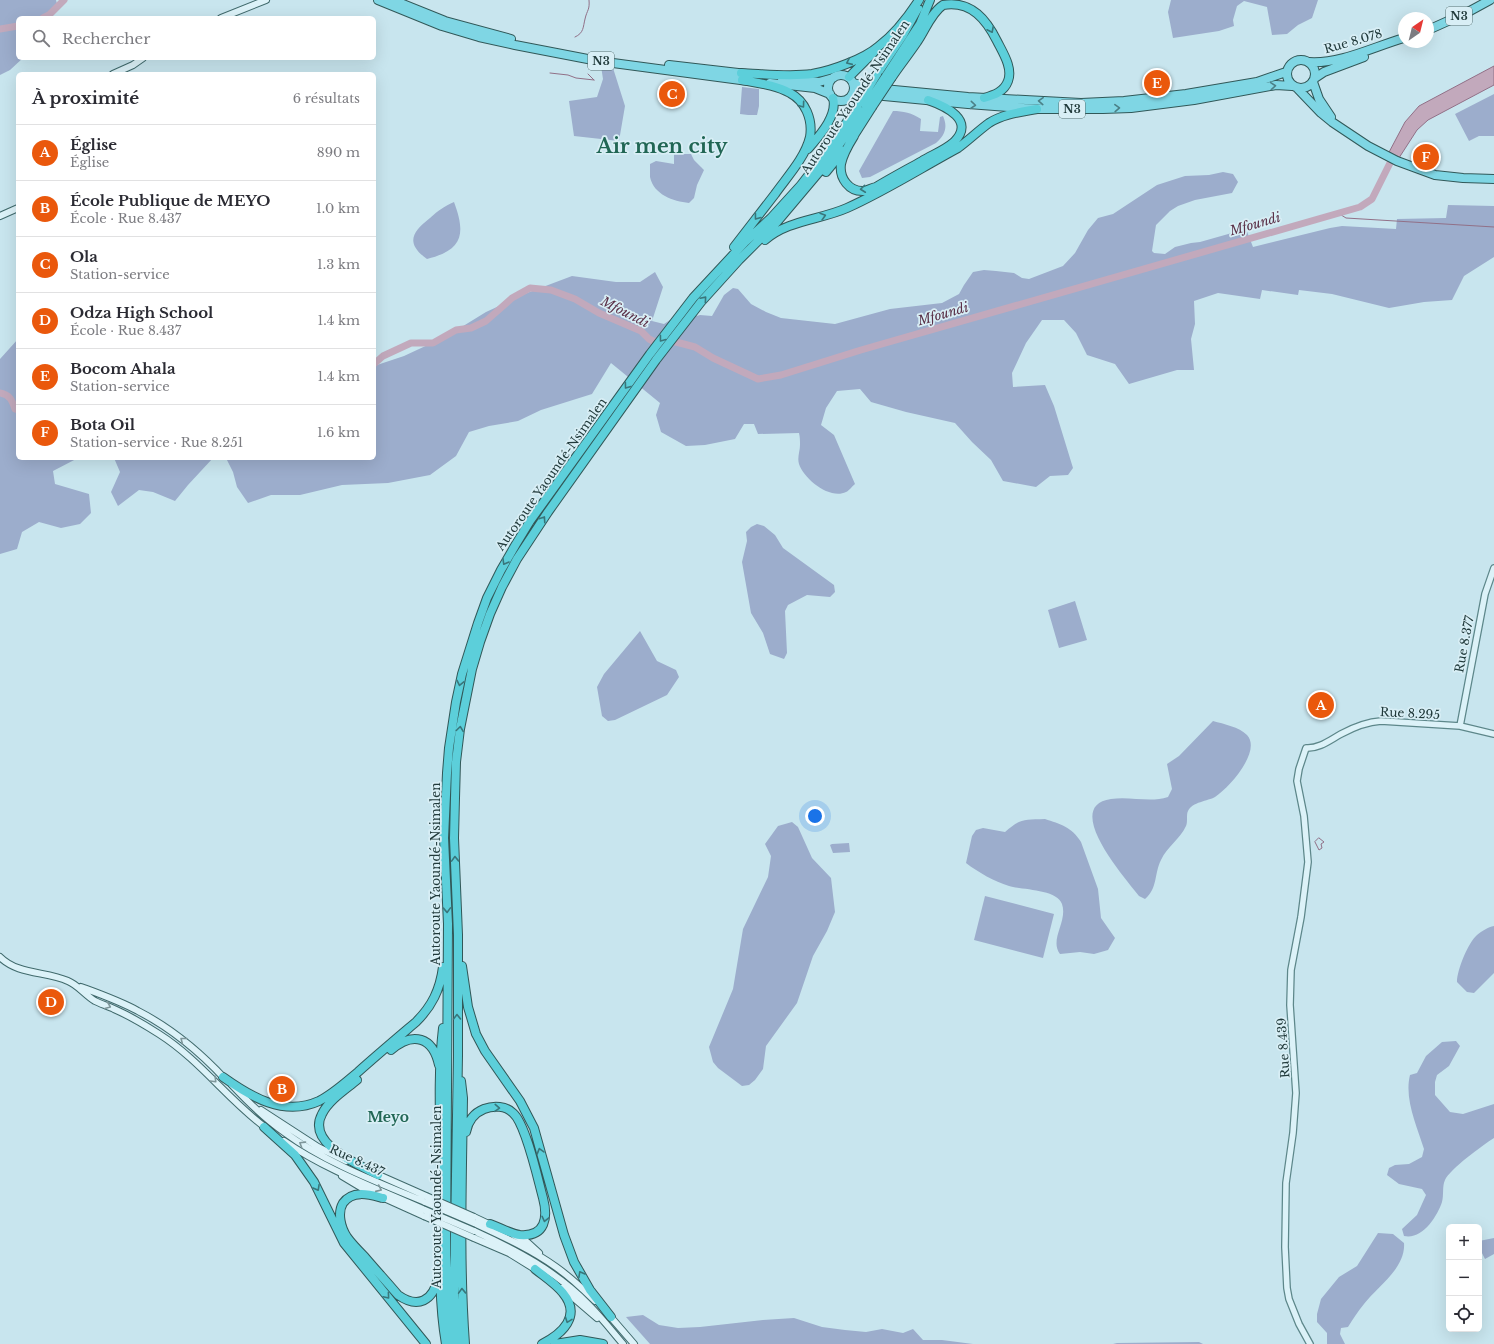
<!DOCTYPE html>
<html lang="fr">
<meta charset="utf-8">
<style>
body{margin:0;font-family:"Libre Baskerville",serif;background:#f2f2f3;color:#2b2b33}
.controls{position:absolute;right:12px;bottom:12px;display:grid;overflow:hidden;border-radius:6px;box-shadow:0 4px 16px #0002}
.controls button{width:36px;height:36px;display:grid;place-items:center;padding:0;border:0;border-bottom:1px solid #e1e1e2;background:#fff;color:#2b2b33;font:20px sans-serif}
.compass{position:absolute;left:1398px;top:12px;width:36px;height:36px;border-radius:50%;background:#fff;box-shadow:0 4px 16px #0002;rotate:35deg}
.you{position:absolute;left:815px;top:816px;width:14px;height:14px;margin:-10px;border:3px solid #fff;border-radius:50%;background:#1a73e8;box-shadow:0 0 0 6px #1a73e833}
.badge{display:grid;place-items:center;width:26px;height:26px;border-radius:50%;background:#ea580c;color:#fff;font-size:13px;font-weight:700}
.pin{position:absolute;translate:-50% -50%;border:2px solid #fff;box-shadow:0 1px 4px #0006}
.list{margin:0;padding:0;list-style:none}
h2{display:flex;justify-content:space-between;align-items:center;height:52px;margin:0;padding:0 16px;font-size:17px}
h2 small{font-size:13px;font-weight:400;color:#7c7c81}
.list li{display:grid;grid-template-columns:26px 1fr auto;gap:12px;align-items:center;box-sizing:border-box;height:56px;padding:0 16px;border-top:1px solid #e1e1e2}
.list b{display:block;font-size:15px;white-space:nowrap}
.list p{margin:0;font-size:13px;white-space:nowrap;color:#7c7c81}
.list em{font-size:13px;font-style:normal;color:#7c7c81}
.icon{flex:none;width:22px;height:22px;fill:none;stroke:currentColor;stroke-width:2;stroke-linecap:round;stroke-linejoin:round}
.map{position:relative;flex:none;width:1494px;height:1344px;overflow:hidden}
.search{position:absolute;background:#fff;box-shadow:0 4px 16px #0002;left:16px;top:16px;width:360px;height:44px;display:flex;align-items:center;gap:10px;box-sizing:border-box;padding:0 14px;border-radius:6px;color:#7c7c81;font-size:15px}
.panel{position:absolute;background:#fff;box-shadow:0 4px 16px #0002;left:16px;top:72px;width:360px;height:388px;border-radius:6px}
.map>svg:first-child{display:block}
</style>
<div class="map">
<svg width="1494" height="1344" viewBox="0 0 1494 1344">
<rect width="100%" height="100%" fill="#c8e5ee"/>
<path fill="#9cadcc" d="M0 0H56L57 4 51 18H18V58H23L10 70 0 75Z
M1171 0H1318L1312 18 1298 25 1287 34 1272 35 1267 7 1244 1 1237 6 1233 20 1234 26 1219 31 1173 38 1168 12Z
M601 66 613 68 625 106 619 141 574 136 569 101 597 97 603 79Z
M742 87 759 89V106L757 115H748L740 114Z
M1494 94V136H1479L1469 141 1455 114Z
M893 111C903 111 912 113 921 119L920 131 938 132 940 117 943 116C948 127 945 135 936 143L870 177 862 178 859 171Z
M674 154H691L694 160 704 170 697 185 694 198 689 203C673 201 654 195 650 177 650 173 650 168 650 164L656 161 674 164Z
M1223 172 1233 174 1238 182 1232 193 1195 200 1178 206 1170 211 1156 225 1152 251 1154 253 1165 254 1175 247 1191 243 1200 242 1246 229 1253 247 1330 228 1342 226 1396 229 1397 219 1446 218 1448 205 1494 206V257L1464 276 1452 300 1424 302 1389 308 1332 294 1299 290 1298 295 1262 290 1260 299 1218 293 1194 301 1195 324 1191 339 1194 370H1177L1129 384 1115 364 1087 355 1076 333 1064 320H1042L1026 343 1012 373 1013 387 1045 385 1054 406 1073 468 1068 475 1050 476 1036 487 1003 481 991 460 972 442 955 423 906 412 871 402 860 389 837 391 826 408 821 425 834 435 855 484C852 486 849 491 846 492 830 500 804 479 799 464 797 458 800 451 800 445 800 441 800 437 799 433L758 434 754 424H744L735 439 705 445 686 446 661 432 656 415 660 403 611 363 592 394 541 410 518 421 489 426 469 432 456 456 430 475 388 483 342 485 300 495H271L248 503 237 487 233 472 226 458H374V366L404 356 447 336 486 312 527 293 572 276 616 282H640L655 272 663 287 652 321 664 324 670 320H682L700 315 712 316 724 295 733 288 738 289 751 304 766 312 781 318 835 324 890 309 942 303 959 294 964 285 973 272 984 270 996 271 1014 273 1022 278 1029 279 1063 266 1075 253 1088 230 1098 218 1113 214 1157 185 1185 176 1209 175Z
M454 202C466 234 463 250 427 259 405 243 412 232 430 218 439 210 443 207 454 202Z
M18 339V458H78L53 471 55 484 89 494 91 513 80 524 61 528 39 522 22 532 17 549 0 554V359Z
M114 458H213L188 485 175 501 153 492 139 490 118 506 111 492 120 472Z
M757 524 764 526 775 535 783 548 834 585 835 592 830 597 807 595 788 605 785 611 787 653 784 659 770 654 763 633 751 613 742 562 747 541 746 532 751 527Z
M1075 601 1087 640 1059 648 1048 610Z
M640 631 657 661 676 670 679 677 667 695 615 720 608 721 602 716 597 687 604 674Z
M1213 721C1224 724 1239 727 1247 735 1262 751 1229 788 1215 797 1208 801 1192 802 1188 811 1186 815 1188 821 1186 826 1180 839 1167 847 1161 860 1154 874 1158 888 1145 899L1139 896C1126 879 1061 806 1111 799 1130 796 1150 803 1168 797L1172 789 1167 764 1179 756Z
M1045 819C1060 824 1072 827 1081 842L1098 889 1101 918 1115 938 1108 950 1094 954 1080 952 1060 954C1049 939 1068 922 1062 904 1057 889 1022 890 1009 886 994 881 979 873 966 863L972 836 976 830 983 828 1005 832C1021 818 1024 820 1045 819Z
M792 822 798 827 812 858 831 878 835 912 827 931 813 956 797 1003 766 1046 763 1069 755 1080 749 1085 742 1086 718 1068 713 1062 709 1047 733 989 743 929 768 877 771 856 765 844 778 826Z
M849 843 850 852 833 853 830 845 832 844Z
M985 896 1054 914 1043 958 974 940Z
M1494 926V973L1474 993 1467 992 1457 982C1457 970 1468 943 1477 935 1482 931 1488 927 1494 926Z
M1456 1041 1460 1046 1449 1066 1437 1075 1435 1082V1095L1450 1112 1463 1114 1494 1104V1138C1483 1145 1450 1169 1445 1180 1442 1186 1444 1195 1442 1202 1437 1217 1422 1240 1404 1236L1402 1229 1417 1215 1426 1195 1422 1189 1399 1184 1387 1175 1389 1168 1395 1165 1409 1164 1422 1157 1424 1149C1417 1126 1404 1099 1410 1075L1417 1073 1426 1056 1442 1042Z
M1378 1233 1393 1234 1404 1243C1406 1268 1378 1286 1364 1304 1358 1311 1353 1319 1348 1327L1341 1328 1340 1334 1345 1344H1327V1333L1317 1322V1314L1321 1299 1339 1277 1357 1266Z
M1494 1238V1254L1485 1259 1479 1247V1241Z
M643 1315 659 1325 678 1328 700 1327 763 1320 794 1318 822 1327 845 1330 866 1332 882 1329 903 1333 913 1329 923 1340H942L973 1344H650L626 1317Z
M1199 1342 1203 1344H1113L1117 1343Z"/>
<path fill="#c2a9bc" stroke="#917087" d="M1494 66V85L1428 120 1417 130 1397 161 1387 156 1405 122 1419 106Z"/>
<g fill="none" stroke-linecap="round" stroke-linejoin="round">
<path stroke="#917087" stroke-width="1" d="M575 37C584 33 583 27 585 19 587 10 590 10 589 0
M550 73 568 75 576 78 594 80
M588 74 594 80
M1338 213 1346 218 1494 227
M1319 838 1324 842 1321 844 1322 848 1319 850 1315 842Z"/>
<path stroke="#c2a9bc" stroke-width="7" d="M43 18 49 15 64 0
M0 29 18 26
M374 364 383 356 411 343H433L456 330 471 328 486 321 512 298 530 288 551 290 575 299 599 313 641 331 649 339 653 341 676 342 695 347 713 358 758 379 781 375 861 350 1360 207 1372 199 1394 155
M0 393C10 395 12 400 15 409L18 410"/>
<g stroke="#5d878a" stroke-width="8">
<path id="tertiary" d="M1460 726 1485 594 1494 568
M1310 1344 1299 1324 1289 1299 1287 1288 1285 1247 1286 1183 1293 1133 1296 1093 1290 1005 1291 970 1301 917 1308 862 1304 816 1297 781 1299 769 1306 748C1319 749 1330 740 1341 734 1354 727 1366 722 1381 721L1460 726 1494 734"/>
</g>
<g stroke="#406a6c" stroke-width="8">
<path id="secondary" d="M221 18 266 0
M113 74 133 65 143 58
M0 216 18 208
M0 957C18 975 46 971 68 981 78 985 85 995 95 1001 101 1004 108 1006 114 1009 130 1016 145 1025 159 1034 200 1060 228 1100 266 1128
M81 987C100 994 120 1001 138 1011 171 1028 200 1052 225 1079
M232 1085C248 1102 265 1119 284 1132 326 1163 377 1182 425 1202
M261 1110 318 1147 346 1161
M284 1141C326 1170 378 1189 425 1210
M374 1173 426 1196
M342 1176 362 1188 424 1216
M474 1217 493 1226
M474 1223C502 1236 531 1249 556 1267 570 1277 583 1289 595 1301
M474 1231C516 1250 556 1271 589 1305 601 1317 612 1331 623 1344
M514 1235 527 1242 539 1253
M474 1238 509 1253 538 1271
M562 1288 597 1318
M609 1315 634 1344"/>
</g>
<g stroke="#315858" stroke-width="10">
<path id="trunk" d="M378 0 442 26 479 37 515 45 598 61 748 81
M393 0 445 21 511 39
M1428 30 1468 12 1490 0
M1287 74a14 14 0 1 1 28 0a14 14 0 1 1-28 0Z
M1309 62C1341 64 1373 47 1404 38
M669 65 747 74
M828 88a13 13 0 1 1 26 0a13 13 0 1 1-26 0Z
M782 78 819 82 833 78
M1315 78 1324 72 1364 57
M1313 82 1319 99 1331 117
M770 83 815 88 830 94
M853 83 873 88 968 97 1081 103 1124 101 1186 94 1257 82 1286 72
M1298 89 1321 113 1332 122 1368 146 1397 161 1435 175 1463 178 1494 179
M851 97 863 94 968 104 1037 109H1103L1131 108 1194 100 1276 85 1292 86"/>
</g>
<g stroke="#315858" stroke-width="10">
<path id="motorway" d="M741 73C764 74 789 77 812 74 831 71 864 59 879 46 895 34 908 17 919 0
M877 74 903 35 918 8
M886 76 920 24 930 0
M849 77 874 52
M892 77C900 65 909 54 917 42 925 31 931 13 943 5 972 0 987 21 997 41 1003 53 1013 68 1008 81 1004 92 994 95 984 98
M854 136C849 144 843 154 841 164 839 178 849 192 864 191 868 190 872 188 876 187 891 178 906 170 922 161 932 155 945 150 954 142 976 120 945 106 928 100
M851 140 872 107
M808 149C819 136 838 116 833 98
M826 172 843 151
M765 240C788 220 820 220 847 208 885 191 921 168 958 148 969 140 978 131 989 123 1003 114 1021 112 1037 109
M734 247C748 229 761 212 775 194 787 177 805 158 810 137 813 119 805 101 790 93 776 85 758 83 742 80
M462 966 468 1007 476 1034 485 1051 520 1101 534 1128 564 1235 574 1262 590 1290 611 1317
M443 1028C437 1079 441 1135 441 1186 441 1239 437 1292 446 1344
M391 1050C413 1031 433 1037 439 1065
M223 1077C251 1097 284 1117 319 1101 333 1094 346 1082 358 1072 377 1055 396 1039 416 1022 432 1006 440 990 443 967
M357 1080C345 1090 329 1100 322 1114 306 1144 358 1164 378 1175
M461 1081 463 1098C462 1180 459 1262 465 1344
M264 1127 295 1155 314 1182 344 1243 426 1344
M466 1132C468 1121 474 1113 484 1109 494 1105 506 1106 513 1113 526 1124 538 1180 543 1198 548 1217 546 1237 520 1235 511 1234 499 1227 490 1224
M383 1198C371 1195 353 1189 343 1203 337 1213 341 1228 347 1237 352 1244 358 1250 364 1256 375 1269 387 1282 398 1295 418 1309 433 1301 438 1278
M535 1269C545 1277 556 1284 563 1293 582 1316 562 1334 542 1344
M452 1344 447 1284 446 1255 448 924 444 838 447 773 449 748 456 702 462 674 478 623 487 598 501 570 516 544 530 521 650 354 693 298 745 242 771 218 801 185 831 146 858 105
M459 1344 454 1294 458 1056V935L454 838 455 798 456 762 460 729 472 669 480 642 490 614 502 587 517 559 548 512 656 360 701 302 739 260 777 222 825 165 866 106
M555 1344 580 1340 603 1344"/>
</g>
<use href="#tertiary" stroke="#dcf2f8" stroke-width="5.5"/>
<use href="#secondary" stroke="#dcf2f8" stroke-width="6"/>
<use href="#trunk" stroke="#7fd6e4" stroke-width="8"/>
<use href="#motorway" stroke="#5ccfda" stroke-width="8"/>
<g stroke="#406a6c" stroke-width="8" stroke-linecap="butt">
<path id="secondary-bridge" d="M426 1196 474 1217
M425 1202 474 1223
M425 1210 474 1231
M424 1216 474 1238"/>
</g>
<g stroke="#315858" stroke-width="10" stroke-linecap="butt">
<path id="motorway-bridge" d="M858 105 877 74
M866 106 886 76
M872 107 892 77"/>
</g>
<use href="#secondary-bridge" stroke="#dcf2f8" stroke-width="6"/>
<use href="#motorway-bridge" stroke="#5ccfda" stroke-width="8"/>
</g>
<defs><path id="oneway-chevron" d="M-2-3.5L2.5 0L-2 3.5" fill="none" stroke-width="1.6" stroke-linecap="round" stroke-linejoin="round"/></defs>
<g stroke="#39767b">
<use href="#oneway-chevron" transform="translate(991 30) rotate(63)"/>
<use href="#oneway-chevron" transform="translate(849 62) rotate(156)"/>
<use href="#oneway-chevron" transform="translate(802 105) rotate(54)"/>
<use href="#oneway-chevron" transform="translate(863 189) rotate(174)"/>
<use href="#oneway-chevron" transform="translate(823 216) rotate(-16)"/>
<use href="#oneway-chevron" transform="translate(757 217) rotate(127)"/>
<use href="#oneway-chevron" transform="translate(704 299) rotate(-49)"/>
<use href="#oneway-chevron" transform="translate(662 339) rotate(127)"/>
<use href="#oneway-chevron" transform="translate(627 386) rotate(126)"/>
<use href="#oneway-chevron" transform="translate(543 519) rotate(-56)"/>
<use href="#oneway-chevron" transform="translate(505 562) rotate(120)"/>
<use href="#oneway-chevron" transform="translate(460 683) rotate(102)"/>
<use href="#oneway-chevron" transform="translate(460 729) rotate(-82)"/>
<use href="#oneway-chevron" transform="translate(455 859) rotate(-92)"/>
<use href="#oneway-chevron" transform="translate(447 910) rotate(88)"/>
<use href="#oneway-chevron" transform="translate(457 1017) rotate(-91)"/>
<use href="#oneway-chevron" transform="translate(497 1108) rotate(3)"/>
<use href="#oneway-chevron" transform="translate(540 1151) rotate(-106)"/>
<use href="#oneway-chevron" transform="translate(317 1188) rotate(61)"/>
<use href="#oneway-chevron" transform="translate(545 1219) rotate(103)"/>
<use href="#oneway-chevron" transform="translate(581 1274) rotate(-119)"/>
<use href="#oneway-chevron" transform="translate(462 1291) rotate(-92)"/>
<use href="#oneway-chevron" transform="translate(387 1296) rotate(50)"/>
<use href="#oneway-chevron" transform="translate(568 1320) rotate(110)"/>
</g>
<g stroke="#4b8087">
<use href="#oneway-chevron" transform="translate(1273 86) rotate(-5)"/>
<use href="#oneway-chevron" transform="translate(1041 101) rotate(-177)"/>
<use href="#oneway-chevron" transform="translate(973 105) rotate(5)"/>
<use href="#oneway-chevron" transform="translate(1117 108) rotate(-2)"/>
</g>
<g stroke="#7e969a">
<use href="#oneway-chevron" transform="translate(108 1006) rotate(22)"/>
<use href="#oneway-chevron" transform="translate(183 1040) rotate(-142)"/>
<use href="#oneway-chevron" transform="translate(214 1080) rotate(45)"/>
<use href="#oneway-chevron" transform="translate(302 1144) rotate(-148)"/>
<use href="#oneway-chevron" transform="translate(379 1189) rotate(24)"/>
</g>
<g text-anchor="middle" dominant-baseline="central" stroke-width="3.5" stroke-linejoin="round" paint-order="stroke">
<g fill="#d8eef5" stroke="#587073" stroke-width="1">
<rect x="1446" y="7" width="26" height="18" rx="3"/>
<rect x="588" y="52" width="26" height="18" rx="3"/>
<rect x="1059" y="100" width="26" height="18" rx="3"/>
</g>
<g font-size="11" font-weight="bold" fill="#213a3b">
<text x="1459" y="16">N3</text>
<text x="601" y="61">N3</text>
<text x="1072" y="109">N3</text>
</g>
<g font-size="12" fill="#213a3b" stroke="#d8eef5">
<text transform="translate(1353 41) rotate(-16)">Rue 8.078</text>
<text transform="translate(855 97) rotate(-56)">Autoroute Yaoundé-Nsimalen</text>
<text transform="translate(551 474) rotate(-55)">Autoroute Yaoundé-Nsimalen</text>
<text transform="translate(1464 644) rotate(-79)">Rue 8.377</text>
<text transform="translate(1410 713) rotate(3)">Rue 8.295</text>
<text transform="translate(435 874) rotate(-90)">Autoroute Yaoundé-Nsimalen</text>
<text transform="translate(1283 1048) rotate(-94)">Rue 8.439</text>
<text transform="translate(357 1160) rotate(25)">Rue 8.437</text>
<text transform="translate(436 1197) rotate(-90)">Autoroute Yaoundé-Nsimalen</text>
</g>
<g font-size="13" font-style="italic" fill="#5a3047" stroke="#d8eef5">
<text transform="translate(1255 224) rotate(-16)">Mfoundi</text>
<text transform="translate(625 312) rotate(27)">Mfoundi</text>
<text transform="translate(943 314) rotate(-16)">Mfoundi</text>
</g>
<g font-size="14" font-weight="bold" fill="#216654" stroke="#d8eef5">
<text x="388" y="1117">Meyo</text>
</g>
<g font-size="20" font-weight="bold" fill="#216654" stroke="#d8eef5">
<text x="662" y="146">Air men city</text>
</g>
</g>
</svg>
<div class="controls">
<button>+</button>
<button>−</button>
<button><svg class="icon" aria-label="locate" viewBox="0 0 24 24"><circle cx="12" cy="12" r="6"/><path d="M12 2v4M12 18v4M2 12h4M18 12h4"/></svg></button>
</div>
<svg class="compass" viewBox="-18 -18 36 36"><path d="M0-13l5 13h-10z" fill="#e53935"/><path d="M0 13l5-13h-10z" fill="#7c7c81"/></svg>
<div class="you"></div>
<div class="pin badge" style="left:1321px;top:705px">A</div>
<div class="pin badge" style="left:282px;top:1089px">B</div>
<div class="pin badge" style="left:672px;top:94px">C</div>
<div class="pin badge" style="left:51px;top:1002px">D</div>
<div class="pin badge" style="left:1157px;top:83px">E</div>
<div class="pin badge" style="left:1426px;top:157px">F</div>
<div class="search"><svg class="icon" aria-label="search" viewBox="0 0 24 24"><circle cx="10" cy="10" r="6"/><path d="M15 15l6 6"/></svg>Rechercher</div>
<section class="panel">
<h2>À proximité<small>6 résultats</small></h2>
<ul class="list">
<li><span class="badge">A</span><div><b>Église</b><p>Église</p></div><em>890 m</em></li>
<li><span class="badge">B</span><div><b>École Publique de MEYO</b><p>École · Rue 8.437</p></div><em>1.0 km</em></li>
<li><span class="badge">C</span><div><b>Ola</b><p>Station-service</p></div><em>1.3 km</em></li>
<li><span class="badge">D</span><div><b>Odza High School</b><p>École · Rue 8.437</p></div><em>1.4 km</em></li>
<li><span class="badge">E</span><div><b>Bocom Ahala</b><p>Station-service</p></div><em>1.4 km</em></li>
<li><span class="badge">F</span><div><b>Bota Oil</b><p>Station-service · Rue 8.251</p></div><em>1.6 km</em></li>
</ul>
</section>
</div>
